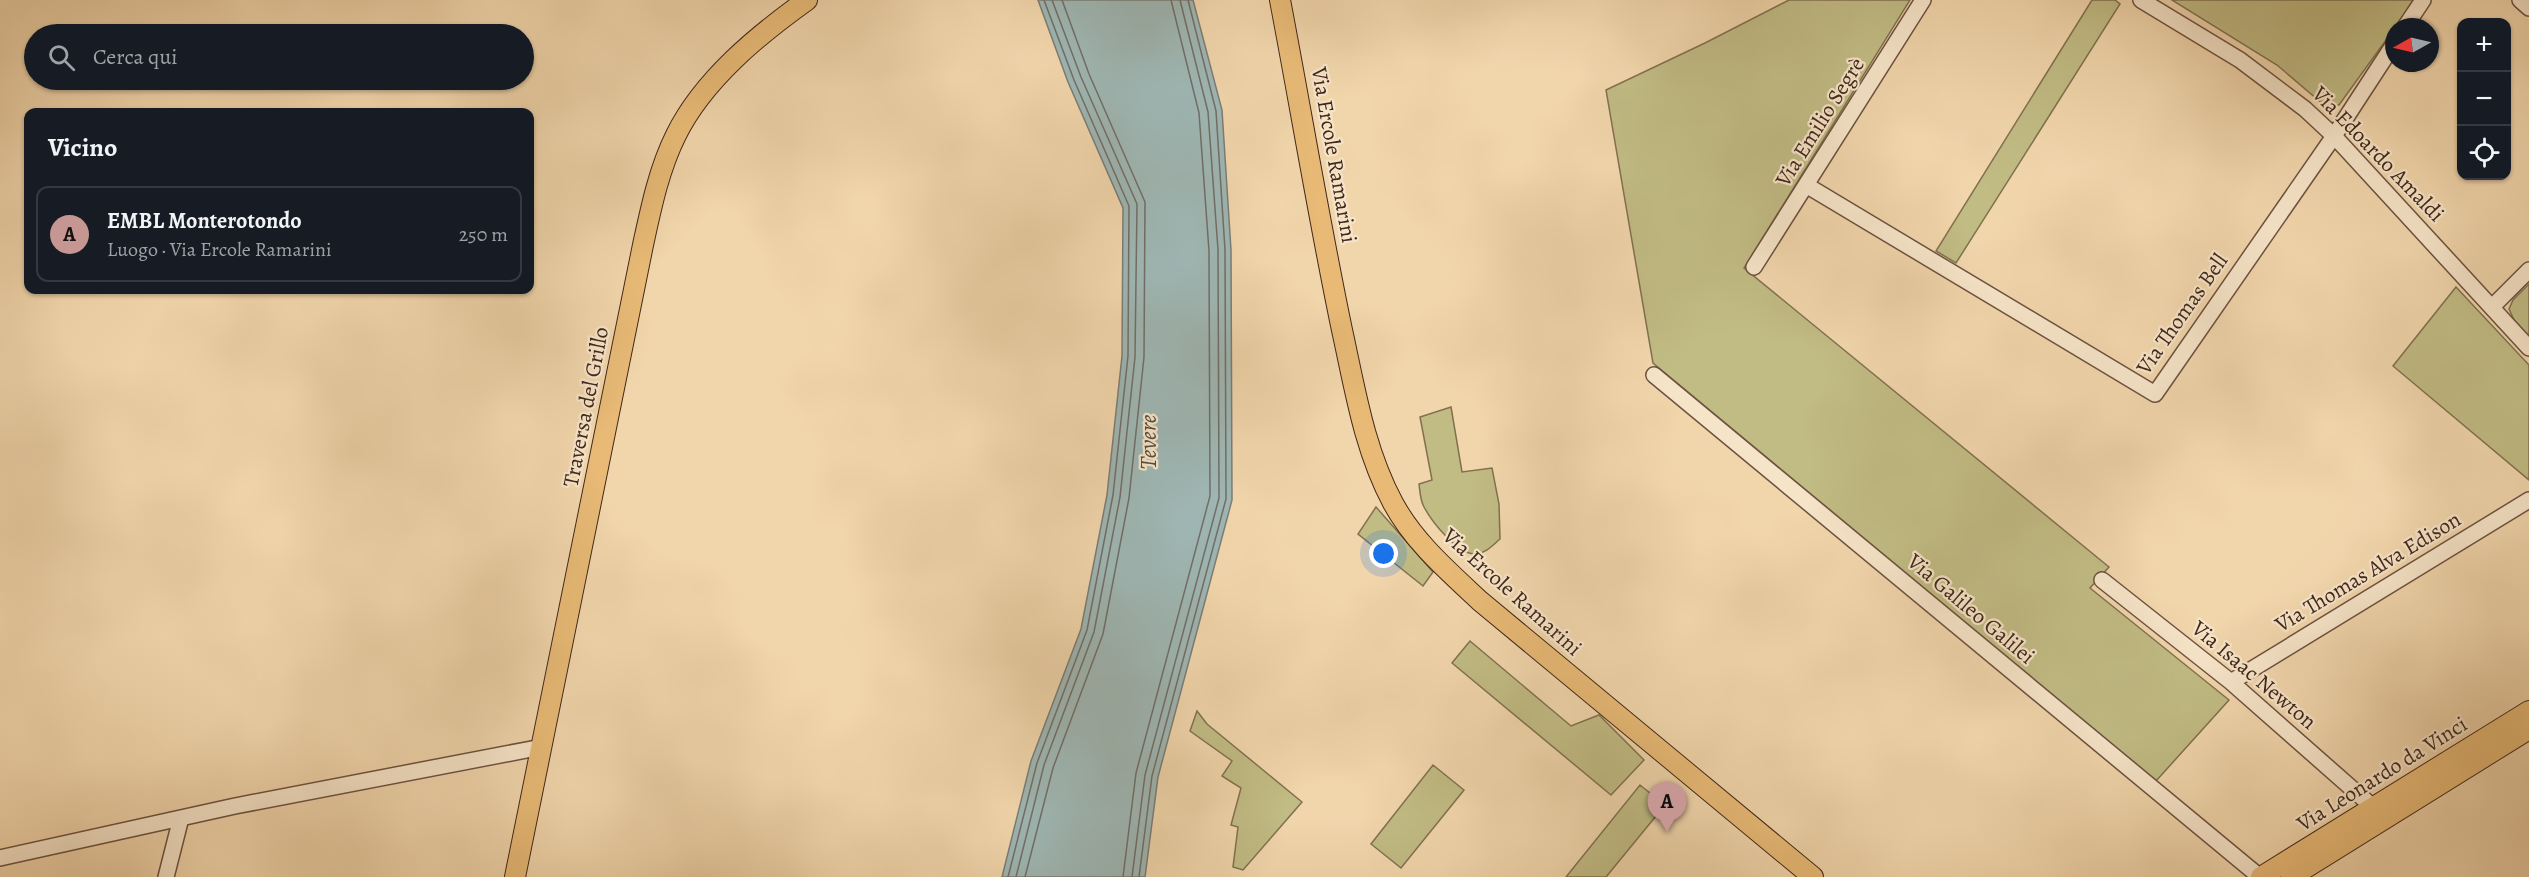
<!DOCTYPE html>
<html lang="it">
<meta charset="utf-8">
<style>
body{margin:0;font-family:Alegreya,serif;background:#20242c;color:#f1f3f6}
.controls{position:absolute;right:18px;top:18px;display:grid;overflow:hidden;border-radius:12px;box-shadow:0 2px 4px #0004}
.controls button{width:54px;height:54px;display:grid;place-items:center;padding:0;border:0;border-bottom:2px solid #363941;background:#171b24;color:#f1f3f6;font:30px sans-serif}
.compass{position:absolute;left:2385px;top:18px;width:54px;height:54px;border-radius:50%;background:#171b24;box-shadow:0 2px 4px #0004;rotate:262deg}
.you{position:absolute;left:1384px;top:554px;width:21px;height:21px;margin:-15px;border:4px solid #fff;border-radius:50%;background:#1a73e8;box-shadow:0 0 0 9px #1a73e833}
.badge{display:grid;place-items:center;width:39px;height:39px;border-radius:50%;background:#c59692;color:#111;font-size:20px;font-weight:700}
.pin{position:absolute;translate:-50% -50px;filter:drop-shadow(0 2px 3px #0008)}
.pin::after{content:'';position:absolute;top:32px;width:21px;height:18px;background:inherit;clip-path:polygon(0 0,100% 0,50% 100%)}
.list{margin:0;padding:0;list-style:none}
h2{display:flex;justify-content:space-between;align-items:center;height:78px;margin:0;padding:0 24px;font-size:26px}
h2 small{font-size:20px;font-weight:400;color:#9ea1a6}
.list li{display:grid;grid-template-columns:39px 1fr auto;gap:18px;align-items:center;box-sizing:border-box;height:96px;margin:0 12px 12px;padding:0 12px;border:2px solid #363941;border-radius:12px}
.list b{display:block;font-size:22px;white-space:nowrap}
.list p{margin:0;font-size:20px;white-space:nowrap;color:#9ea1a6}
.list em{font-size:20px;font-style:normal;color:#9ea1a6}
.icon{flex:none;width:33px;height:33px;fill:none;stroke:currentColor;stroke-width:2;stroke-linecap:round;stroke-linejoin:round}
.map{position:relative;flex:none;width:2529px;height:877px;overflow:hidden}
.search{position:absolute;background:#171b24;box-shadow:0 2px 4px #0004;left:24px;top:24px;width:510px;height:66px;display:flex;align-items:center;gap:15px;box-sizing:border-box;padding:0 21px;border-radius:33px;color:#9ea1a6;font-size:22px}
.panel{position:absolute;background:#171b24;box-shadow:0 2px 4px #0004;left:24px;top:108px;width:510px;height:186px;border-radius:12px}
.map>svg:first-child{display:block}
</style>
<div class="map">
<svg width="2529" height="877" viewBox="0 0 2529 877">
<rect width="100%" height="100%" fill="#f1d5ab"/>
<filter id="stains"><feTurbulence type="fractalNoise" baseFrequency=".00333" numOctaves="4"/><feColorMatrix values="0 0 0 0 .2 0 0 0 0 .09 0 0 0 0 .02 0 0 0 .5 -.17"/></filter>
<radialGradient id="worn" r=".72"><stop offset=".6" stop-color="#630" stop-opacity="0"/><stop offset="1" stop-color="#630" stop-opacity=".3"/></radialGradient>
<path fill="#c1bb84" stroke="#817150" stroke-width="1.5" d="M1789 0H1910L1744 268 2109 567 2090 588 2229 700 2156 781 1653 363 1606 90 1705 43Z
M2092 0H2115L2120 4 1956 263 1936 251Z
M2172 0H2415L2339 105H2324L2277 65Z
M2529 284V337L2514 320 2509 309 2513 300Z
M2456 287 2529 365V480L2393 366Z
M1451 407 1462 472 1492 468 1499 504 1500 539C1493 545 1486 553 1476 554 1458 555 1432 522 1424 507 1420 500 1420 491 1419 484L1432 480 1420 417Z
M1376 507 1433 572 1423 586 1358 534Z
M1470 641 1571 726 1599 715 1644 760 1611 795 1452 663Z
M1197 711 1207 724 1302 802 1243 870 1233 867 1238 827 1231 825 1241 788 1222 776 1232 761 1190 731Z
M1433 765 1464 790 1401 868 1371 844Z
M1640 785 1665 805 1606 877H1566Z"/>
<path fill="#9eb6b3" stroke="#797d77" stroke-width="1.5" d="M1038 0H1193L1222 110 1231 250 1232 500 1158 777 1145 877H1002L1031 761 1081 629 1107 495 1122 356 1123 208 1068 82Z"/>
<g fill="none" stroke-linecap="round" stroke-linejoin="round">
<path stroke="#706e68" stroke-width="1.5" d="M1008 877 1037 763 1087 630 1113 495 1128 356 1129 206 1074 80 1044 0
M1016 877 1044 765 1094 632 1120 497 1135 357 1137 204 1081 77 1052 0
M1025 877 1053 768 1103 634 1129 498 1144 357 1145 202 1089 74 1062 0
M1123 877 1136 773 1210 496 1209 251 1199 113 1171 0
M1132 877 1145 775 1219 498 1218 250 1208 112 1180 0
M1139 877 1152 776 1226 499 1225 250 1216 111 1188 0"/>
<g stroke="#6d5240" stroke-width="18">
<path id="minor" d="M2141 0 2240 60 2305 109 2334 136 2529 348
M2520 0 2529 8
M2405 27 2423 0
M1806 185 2155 394 2334 136 2394 44
M1754 267 1923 0
M2492 307 2529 270
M1654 375 2260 877
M2102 580 2231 682 2374 808
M2231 682 2529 500
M0 858 235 806 542 747
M166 877 181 818"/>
</g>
<g stroke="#41271c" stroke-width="22">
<path id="major" d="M1280 0C1301 110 1319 220 1342 330 1355 389 1364 449 1393 503 1414 542 1448 571 1480 601L1813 877
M515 877 643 245C651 208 659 169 676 135 703 80 758 35 807 0
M2261 877 2529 711
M2291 877 2529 729"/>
</g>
<use href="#minor" stroke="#f6e4c8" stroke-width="15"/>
<use href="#major" stroke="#e8ba76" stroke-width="20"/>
</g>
<g text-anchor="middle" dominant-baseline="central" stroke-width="4.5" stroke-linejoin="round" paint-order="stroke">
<g font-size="22" fill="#41271c" stroke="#f6e4c8">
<text transform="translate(1820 122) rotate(-58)">Via Emilio Segrè</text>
<text transform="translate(2378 154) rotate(46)">Via Edoardo Amaldi</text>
<text transform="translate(1334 155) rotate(80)">Via Ercole Ramarini</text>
<text transform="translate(2182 314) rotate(-55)">Via Thomas Bell</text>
<text transform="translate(586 407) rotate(-79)">Traversa del Grillo</text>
<text transform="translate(2368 572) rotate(-31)">Via Thomas Alva Edison</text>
<text transform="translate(1512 592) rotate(42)">Via Ercole Ramarini</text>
<text transform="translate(1971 609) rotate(40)">Via Galileo Galilei</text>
<text transform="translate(2254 675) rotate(40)">Via Isaac Newton</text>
<text transform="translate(2382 774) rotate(-32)">Via Leonardo da Vinci</text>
</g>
<g font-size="24" font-style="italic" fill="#584b42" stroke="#f6e4c8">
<text transform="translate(1148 442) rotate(-90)">Tevere</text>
</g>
</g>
<rect width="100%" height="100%" filter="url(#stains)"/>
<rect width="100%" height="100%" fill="url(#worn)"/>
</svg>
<div class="controls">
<button>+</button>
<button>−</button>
<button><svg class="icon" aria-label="locate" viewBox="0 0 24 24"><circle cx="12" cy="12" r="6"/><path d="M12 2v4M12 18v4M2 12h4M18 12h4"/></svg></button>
</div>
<svg class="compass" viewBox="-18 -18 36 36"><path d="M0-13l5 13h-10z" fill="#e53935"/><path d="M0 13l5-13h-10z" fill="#9ea1a6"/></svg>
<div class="you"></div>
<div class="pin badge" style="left:1667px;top:832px">A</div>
<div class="search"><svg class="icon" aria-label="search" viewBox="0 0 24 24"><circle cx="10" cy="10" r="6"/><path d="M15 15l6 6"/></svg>Cerca qui</div>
<section class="panel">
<h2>Vicino<small></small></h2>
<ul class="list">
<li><span class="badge">A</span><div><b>EMBL Monterotondo</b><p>Luogo · Via Ercole Ramarini</p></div><em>250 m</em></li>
</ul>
</section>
</div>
